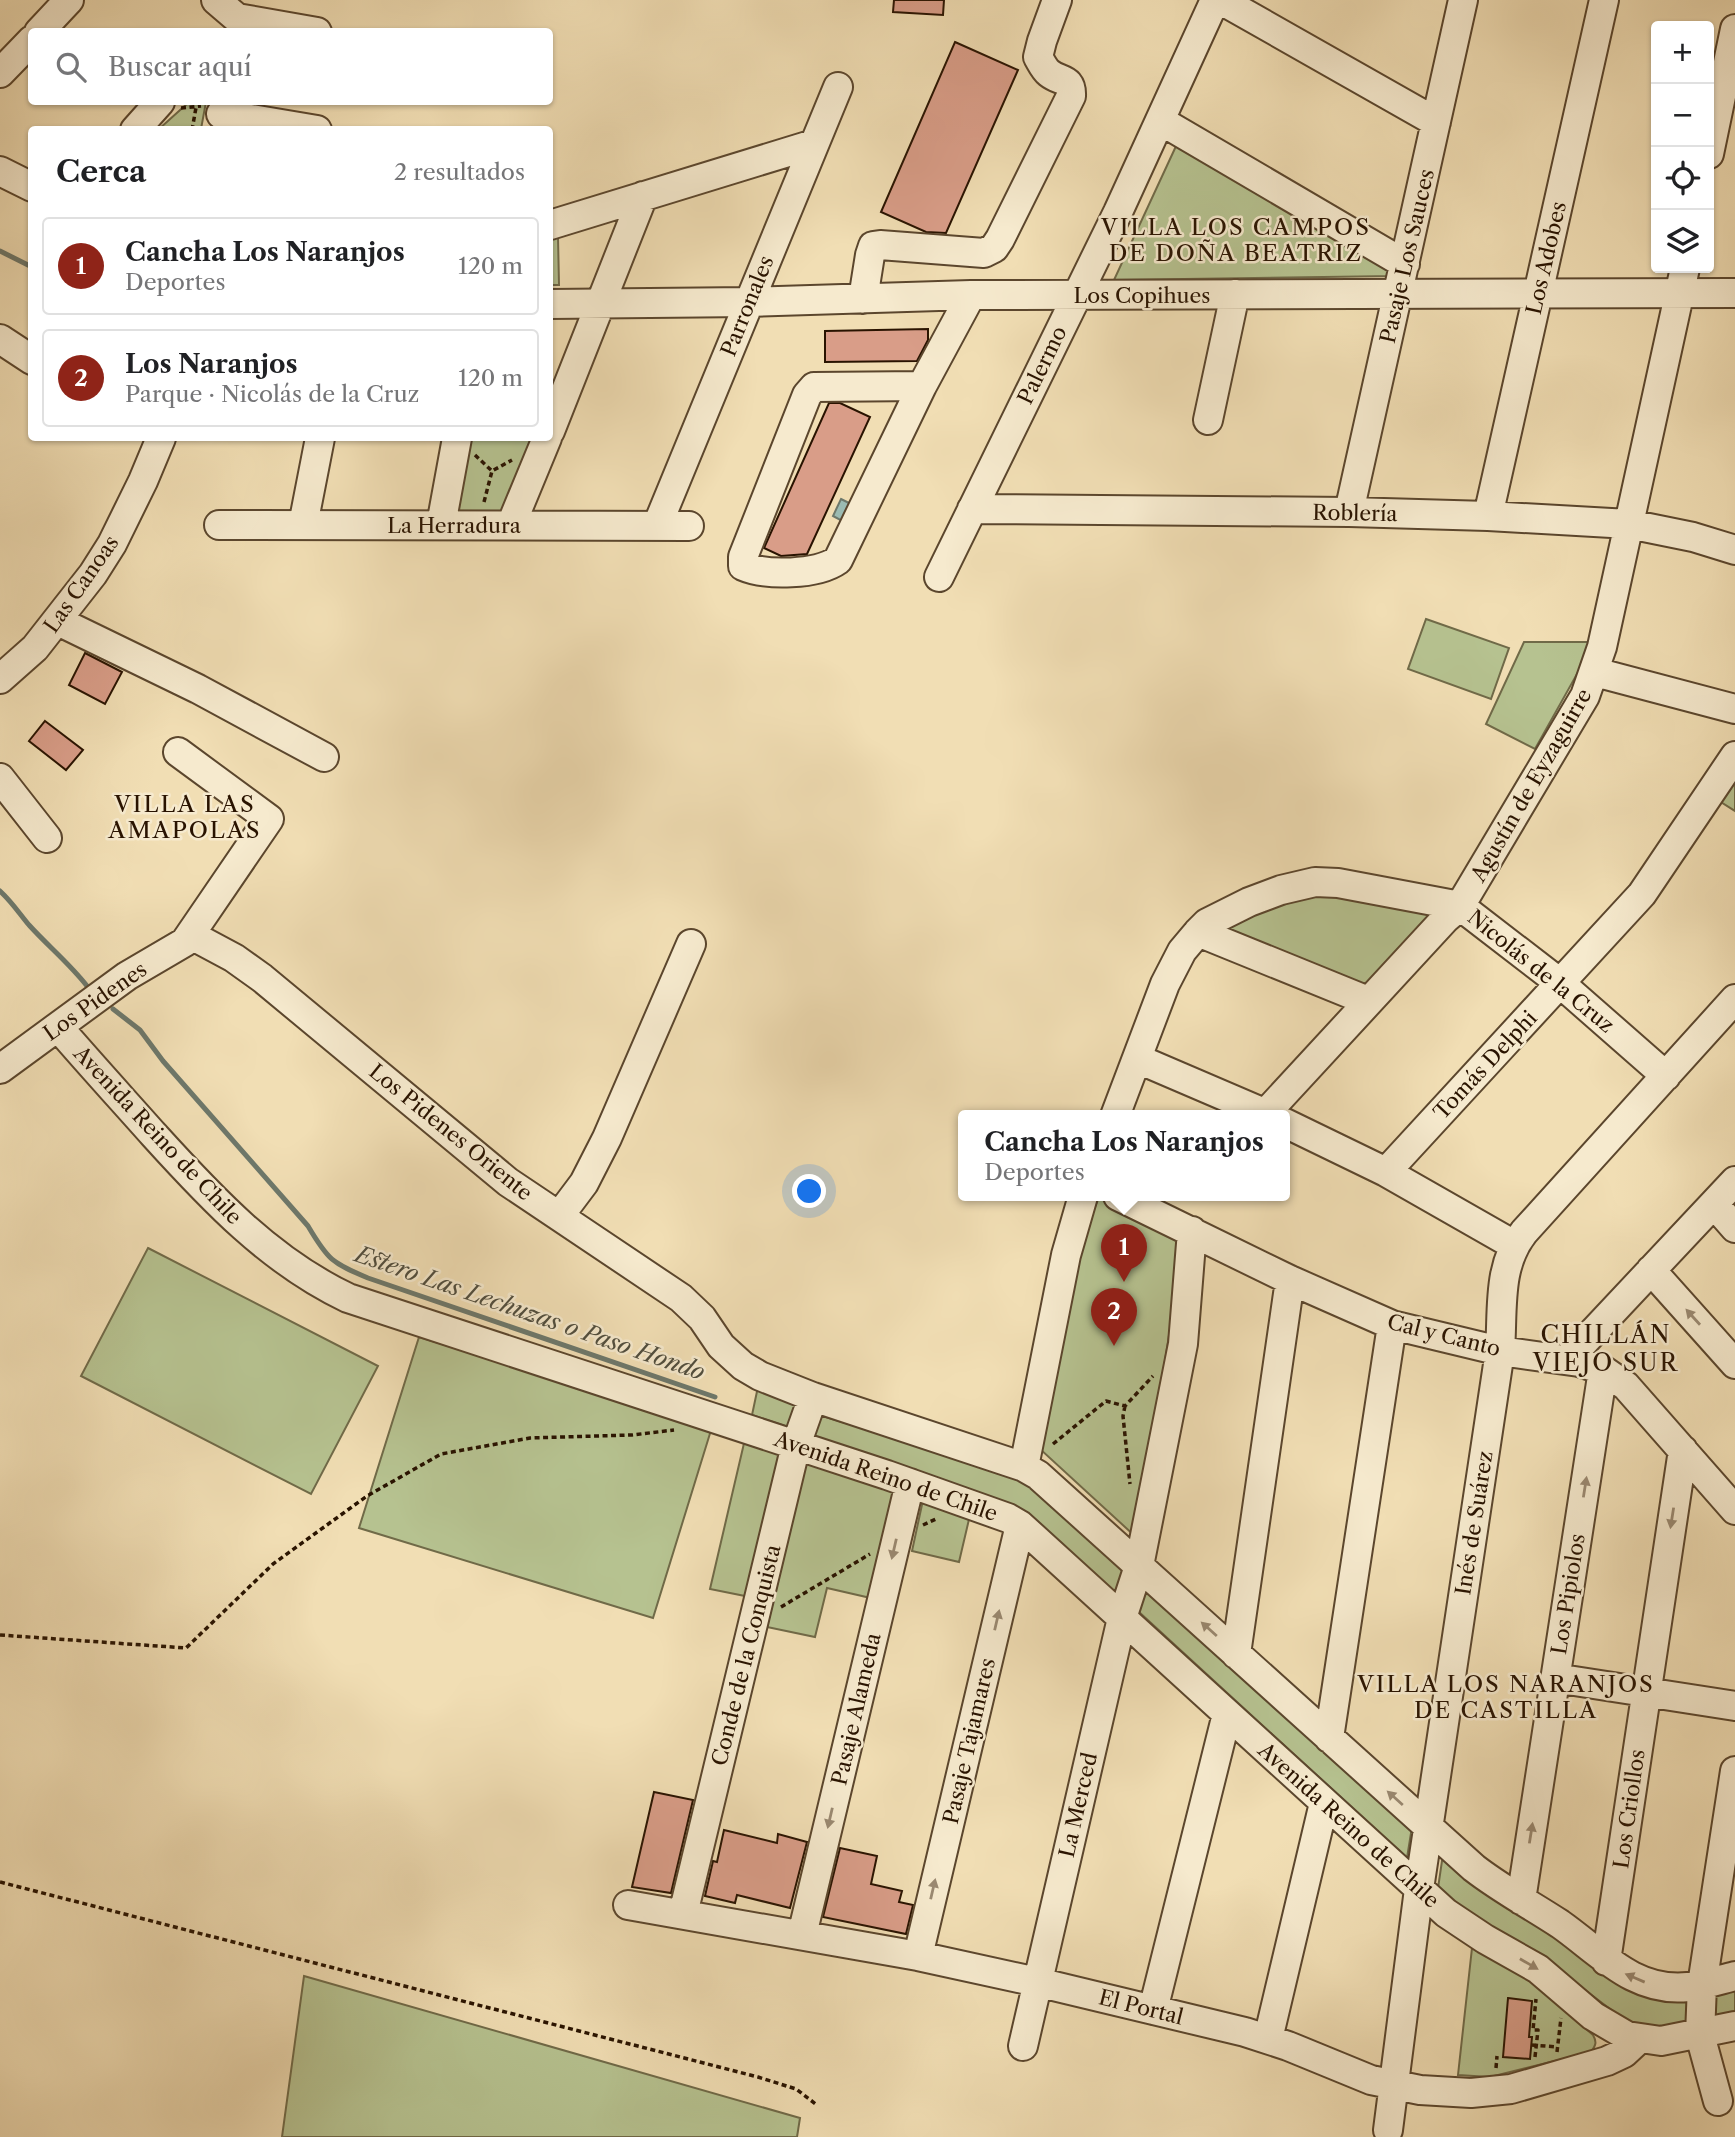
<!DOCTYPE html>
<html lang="es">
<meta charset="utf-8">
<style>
body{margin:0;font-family:"Libre Caslon Text",serif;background:#f6f6f6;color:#202124}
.controls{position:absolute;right:21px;top:21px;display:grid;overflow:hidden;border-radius:7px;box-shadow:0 2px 5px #0004}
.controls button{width:63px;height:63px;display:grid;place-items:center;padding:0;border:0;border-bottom:2px solid #e0e0e0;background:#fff;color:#202124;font:35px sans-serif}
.you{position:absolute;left:810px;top:1192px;width:24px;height:24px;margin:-18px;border:5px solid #fff;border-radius:50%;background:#1a73e8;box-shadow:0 0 0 10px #1a73e833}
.badge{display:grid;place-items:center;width:46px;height:46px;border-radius:50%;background:#8f2418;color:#fff;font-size:23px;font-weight:700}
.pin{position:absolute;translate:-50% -58px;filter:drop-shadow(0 2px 4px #0008)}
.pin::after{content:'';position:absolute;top:37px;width:24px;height:21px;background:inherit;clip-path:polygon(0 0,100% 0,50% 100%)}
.popup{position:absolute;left:958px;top:1110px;width:332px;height:91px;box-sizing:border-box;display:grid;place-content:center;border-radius:7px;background:#fff;filter:drop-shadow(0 2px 5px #0005);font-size:23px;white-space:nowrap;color:#757577}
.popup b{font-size:26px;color:#202124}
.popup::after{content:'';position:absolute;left:50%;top:100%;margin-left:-14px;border:14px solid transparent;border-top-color:#fff}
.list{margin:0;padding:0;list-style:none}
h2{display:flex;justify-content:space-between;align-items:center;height:91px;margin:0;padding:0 28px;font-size:30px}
h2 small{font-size:23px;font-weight:400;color:#757577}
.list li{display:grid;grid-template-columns:46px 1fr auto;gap:21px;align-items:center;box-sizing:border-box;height:98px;margin:0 14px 14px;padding:0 14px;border:2px solid #e0e0e0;border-radius:7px}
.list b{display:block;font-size:26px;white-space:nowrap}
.list p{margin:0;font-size:23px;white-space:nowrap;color:#757577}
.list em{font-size:23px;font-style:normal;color:#757577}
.icon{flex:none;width:38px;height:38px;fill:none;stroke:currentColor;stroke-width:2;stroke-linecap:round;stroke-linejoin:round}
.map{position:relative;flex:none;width:1735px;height:2137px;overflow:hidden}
.search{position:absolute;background:#fff;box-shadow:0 2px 5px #0004;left:28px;top:28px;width:525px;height:77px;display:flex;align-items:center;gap:18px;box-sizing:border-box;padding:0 24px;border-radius:7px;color:#757577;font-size:26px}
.panel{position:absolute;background:#fff;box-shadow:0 2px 5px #0004;left:28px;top:126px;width:525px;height:315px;border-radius:7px}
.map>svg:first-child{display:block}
</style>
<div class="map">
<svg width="1735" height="2137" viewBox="0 0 1735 2137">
<rect width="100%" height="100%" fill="#f1deb4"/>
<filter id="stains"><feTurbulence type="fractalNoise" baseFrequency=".00286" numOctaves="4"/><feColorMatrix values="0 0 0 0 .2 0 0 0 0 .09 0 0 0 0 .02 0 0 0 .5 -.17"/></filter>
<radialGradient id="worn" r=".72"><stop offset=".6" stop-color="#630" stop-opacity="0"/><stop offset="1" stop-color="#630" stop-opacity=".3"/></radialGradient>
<path fill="#b6c290" stroke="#706a48" stroke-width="2" d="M189 102H206L201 129H159Z
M1177 144 1394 264V276L1114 280Z
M558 237 559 285H550V239Z
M468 438H536L503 516 453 515Z
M1426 619 1509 648 1491 699 1408 669Z
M1524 642H1589L1586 658 1535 749 1486 724Z
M1735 769V811L1716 799Z
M1309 896H1333L1443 916 1374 989 1220 932 1266 909Z
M1099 1197 1184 1240 1137 1538 1040 1449 1081 1242Z
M148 1248 378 1366 311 1494 81 1376Z
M419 1337 712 1427 653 1618 359 1528Z
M759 1382 805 1401 797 1430 752 1415Z
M819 1415 1021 1476 1125 1567 1118 1596 1031 1518 813 1442Z
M745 1439 790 1453 755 1598 710 1589Z
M807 1459 901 1491 875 1599 827 1588 815 1637 767 1627Z
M923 1500 970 1515 959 1562 912 1551Z
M1144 1583 1412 1827 1407 1858 1139 1612Z
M1443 1854 1629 1989C1650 1998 1666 2002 1689 1998L1687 2024 1665 2028 1640 2026 1622 2018 1544 1959 1487 1927 1438 1888Z
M1472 1948 1529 1979 1593 2035C1597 2042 1596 2045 1591 2052L1490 2077 1458 2075Z
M304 1976 800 2118 797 2137H282Z
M1735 1988V2015L1714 2021V1994Z"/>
<path fill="#9bbbb2" stroke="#6d786b" stroke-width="2" d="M841 499 853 505 844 522 833 516Z"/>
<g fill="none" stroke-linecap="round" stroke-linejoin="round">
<path stroke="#6d786b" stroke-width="5" d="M0 251 32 267
M0 891C12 902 19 913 29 925 48 946 70 964 87 986
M113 1009 140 1030 163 1061 308 1226C328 1260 332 1263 368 1278L715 1397"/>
</g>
<path fill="#d99d88" stroke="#291300" stroke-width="2" d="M894 0H944L943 15 893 12Z
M955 42 1018 70 946 233 926 232 881 212Z
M928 329V340L917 361 825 362V331Z
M829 403H840L870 417 807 554 781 556 764 548Z
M85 653 122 672 105 704 69 685Z
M45 721 83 750 66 770 29 741Z
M654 1792 693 1800 671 1893 632 1887Z
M724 1830 777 1843 778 1834 807 1842 790 1908 737 1895 735 1903 705 1896 713 1861 717 1862Z
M840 1848 877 1856 871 1884 902 1891 899 1902 913 1905 906 1934 823 1917Z
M1508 1998 1532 2001 1529 2037H1532L1530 2059 1503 2057Z"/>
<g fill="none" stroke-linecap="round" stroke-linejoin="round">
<g stroke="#5b462d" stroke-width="32">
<path id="minor" d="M216 0 237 18
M1221 0 1436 122
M237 18 317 32
M39 32 69 0
M0 73 32 40
M221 114 317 130
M1161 121 1405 264
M135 130 160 102
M1709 154 1735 29
M0 171 32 187
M550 225 814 144
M863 299 870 255 873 246 880 245 984 253 994 248 1000 239 1071 96C1072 77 1060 82 1049 73 1044 69 1041 62 1038 57L1042 41 1057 0
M550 304 749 302 971 295 1735 293
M0 339 32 360
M922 386 814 387 807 395 743 557V566C766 576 817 575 838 560L922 386 971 295
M1208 420 1235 294
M550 431 643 196
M972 509 1349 512 1488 516 1629 524 1693 537 1735 550
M1349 512 1463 0
M1488 516 1604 0
M219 525 689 526
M303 525 320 438
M441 525 457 438
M511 525 547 438
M657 526 838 87
M939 577 1118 212 1215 0
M58 621 198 689 324 757
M1595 672 1735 709
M0 679 35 648 93 574 112 544 143 481 161 438
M0 778 47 838
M1198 932 1368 1001
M191 935 234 958 262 978 508 1182 681 1298 702 1318 721 1346 743 1366 760 1376 813 1397 1024 1467 1038 1475 1474 1868C1501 1889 1531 1905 1560 1924 1600 1952 1634 1993 1688 1987 1704 1985 1719 1980 1735 1976
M59 1028C90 1064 122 1099 154 1135 212 1199 270 1261 348 1298L887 1475 1008 1518 1020 1525 1446 1913 1485 1939 1538 1969 1593 2016 1627 2036 1661 2041 1735 2026
M1138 1059 1271 1116
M0 1069 127 976 185 942 269 819 178 752
M1266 1113 1446 918 1460 906 1585 696 1602 647 1685 268
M1115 1116 1165 984 1182 951 1198 932 1207 923 1249 902 1281 890 1315 882 1338 883 1460 906 1560 983 1666 1076
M1285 1123 1386 1172 1514 1245
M1386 1172 1642 894 1735 756
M1118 1196 1290 1280 1392 1325 1500 1351 1579 1362 1603 1370 1626 1386 1735 1510
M1714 1204 1735 1228
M560 1215 584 1183 607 1138 691 944
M1651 1270 1735 1364
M1567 1360 1735 1181
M1024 1467 1066 1255 1083 1196
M1236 1654 1290 1280
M1555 1678 1735 1706
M1329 1738 1392 1325
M1521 1900 1603 1370
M628 1905 918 1956 1037 1982 1245 2032 1288 2046 1371 2080 1420 2090 1471 2093 1511 2089 1607 2061 1624 2053 1639 2039
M683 1914 796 1445 813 1397
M802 1935 910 1483
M918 1956 1020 1525
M1606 1961 1683 1450
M1153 2010 1227 1714
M1268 2039 1324 1803
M1023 2046 1122 1618 1139 1566 1183 1344 1192 1231
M1718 2101 1700 2035 1702 1985 1735 1771
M1388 2130 1419 1889 1500 1351C1503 1309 1497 1266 1524 1232L1735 999"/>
</g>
<path stroke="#291300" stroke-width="3.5" stroke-dasharray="5 3.5" stroke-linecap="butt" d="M181 108 201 106
M192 130 197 102
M475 455 492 471
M484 502 492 471 512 460
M1125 1406 1123 1416 1130 1484
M1053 1444 1106 1401 1125 1406 1153 1376
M923 1525 938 1518
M781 1607 870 1554
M0 1635 186 1648 273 1564 367 1496 441 1454 530 1438 632 1435 674 1430
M0 1882 758 2077 796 2089 817 2105
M1532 2045 1557 2047
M1557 2052 1561 2018
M1535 2057 1538 2030H1533L1536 1999
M1496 2068 1497 2056"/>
<use href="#minor" stroke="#f6eace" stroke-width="28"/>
</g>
<defs><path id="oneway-solid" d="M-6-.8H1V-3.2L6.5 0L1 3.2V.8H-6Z" transform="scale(1.75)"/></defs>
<g fill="#9a8971">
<use href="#oneway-solid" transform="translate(1693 1317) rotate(-132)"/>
<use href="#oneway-solid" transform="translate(1585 1487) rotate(-81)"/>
<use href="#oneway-solid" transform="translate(1672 1518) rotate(99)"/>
<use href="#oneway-solid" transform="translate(894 1549) rotate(103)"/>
<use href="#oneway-solid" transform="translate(997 1620) rotate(-77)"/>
<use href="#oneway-solid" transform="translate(1209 1629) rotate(-138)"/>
<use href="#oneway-solid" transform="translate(1395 1798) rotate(-138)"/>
<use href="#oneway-solid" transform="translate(830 1818) rotate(103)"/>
<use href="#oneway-solid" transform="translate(1531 1833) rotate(-81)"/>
<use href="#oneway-solid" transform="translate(933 1889) rotate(-77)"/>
<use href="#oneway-solid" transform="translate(1529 1964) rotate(30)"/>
<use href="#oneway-solid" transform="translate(1635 1978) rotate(-157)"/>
</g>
<g text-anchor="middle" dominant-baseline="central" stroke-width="5" stroke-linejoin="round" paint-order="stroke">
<g font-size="21" fill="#291300" stroke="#f6eace">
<text transform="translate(1407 256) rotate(-77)">Pasaje Los Sauces</text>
<text transform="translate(1546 258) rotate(-77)">Los Adobes</text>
<text x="1142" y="295">Los Copihues</text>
<text transform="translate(747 306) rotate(-68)">Parronales</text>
<text transform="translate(1042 365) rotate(-64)">Palermo</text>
<text transform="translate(1355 513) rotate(1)">Roblería</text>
<text x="454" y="525">La Herradura</text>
<text transform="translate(81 584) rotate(-55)">Las Canoas</text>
<text transform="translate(1531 785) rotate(-60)">Agustín de Eyzaguirre</text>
<text transform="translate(1541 971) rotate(39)">Nicolás de la Cruz</text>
<text transform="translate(95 1001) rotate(-35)">Los Pidenes</text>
<text transform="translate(1485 1065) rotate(-47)">Tomás Delphi</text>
<text transform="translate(451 1132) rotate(39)">Los Pidenes Oriente</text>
<text transform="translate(158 1135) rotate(47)">Avenida Reino de Chile</text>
<text transform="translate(1444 1335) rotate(14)">Cal y Canto</text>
<text transform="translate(886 1476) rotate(19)">Avenida Reino de Chile</text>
<text transform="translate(1474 1523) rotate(-81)">Inés de Suárez</text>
<text transform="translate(1568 1594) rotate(-81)">Los Pipiolos</text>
<text transform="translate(746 1655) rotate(-76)">Conde de la Conquista</text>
<text transform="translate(856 1709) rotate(-77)">Pasaje Alameda</text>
<text transform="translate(969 1741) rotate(-77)">Pasaje Tajamares</text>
<text transform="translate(1078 1805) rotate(-77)">La Merced</text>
<text transform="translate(1629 1809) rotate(-82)">Los Criollos</text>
<text transform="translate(1349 1825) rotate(42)">Avenida Reino de Chile</text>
<text transform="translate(1141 2007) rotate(14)">El Portal</text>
</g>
<g font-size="23" letter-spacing="2" fill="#291300" stroke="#f6eace">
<text x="1236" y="227">VILLA LOS CAMPOS<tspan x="1236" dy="26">DE DOÑA BEATRIZ</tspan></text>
<text x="185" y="804">VILLA LAS<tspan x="185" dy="26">AMAPOLAS</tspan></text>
<text x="1506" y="1684">VILLA LOS NARANJOS<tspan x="1506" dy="26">DE CASTILLA</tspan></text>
</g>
<g font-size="23" font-style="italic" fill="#514e3e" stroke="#f6eace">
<text transform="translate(530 1313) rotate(19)">Estero Las Lechuzas o Paso Hondo</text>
</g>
<g font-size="24" letter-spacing="2" fill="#291300" stroke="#f6eace">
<text x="1606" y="1334">CHILLÁN<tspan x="1606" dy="28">VIEJO SUR</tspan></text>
</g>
</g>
<rect width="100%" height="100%" filter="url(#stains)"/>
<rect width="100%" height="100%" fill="url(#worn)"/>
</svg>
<div class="controls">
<button>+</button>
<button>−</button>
<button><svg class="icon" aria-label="locate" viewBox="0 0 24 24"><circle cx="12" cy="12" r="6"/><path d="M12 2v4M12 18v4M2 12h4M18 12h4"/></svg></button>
<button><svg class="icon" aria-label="layers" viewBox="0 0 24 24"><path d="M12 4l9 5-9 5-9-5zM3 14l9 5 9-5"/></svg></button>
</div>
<div class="you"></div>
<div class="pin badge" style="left:1124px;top:1282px">1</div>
<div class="popup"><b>Cancha Los Naranjos</b>Deportes</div>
<div class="pin badge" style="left:1114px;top:1346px">2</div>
<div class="search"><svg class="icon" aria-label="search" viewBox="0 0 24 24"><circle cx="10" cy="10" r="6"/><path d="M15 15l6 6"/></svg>Buscar aquí</div>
<section class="panel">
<h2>Cerca<small>2 resultados</small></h2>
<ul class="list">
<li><span class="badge">1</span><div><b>Cancha Los Naranjos</b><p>Deportes</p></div><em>120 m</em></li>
<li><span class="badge">2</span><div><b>Los Naranjos</b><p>Parque · Nicolás de la Cruz</p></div><em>120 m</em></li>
</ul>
</section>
</div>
